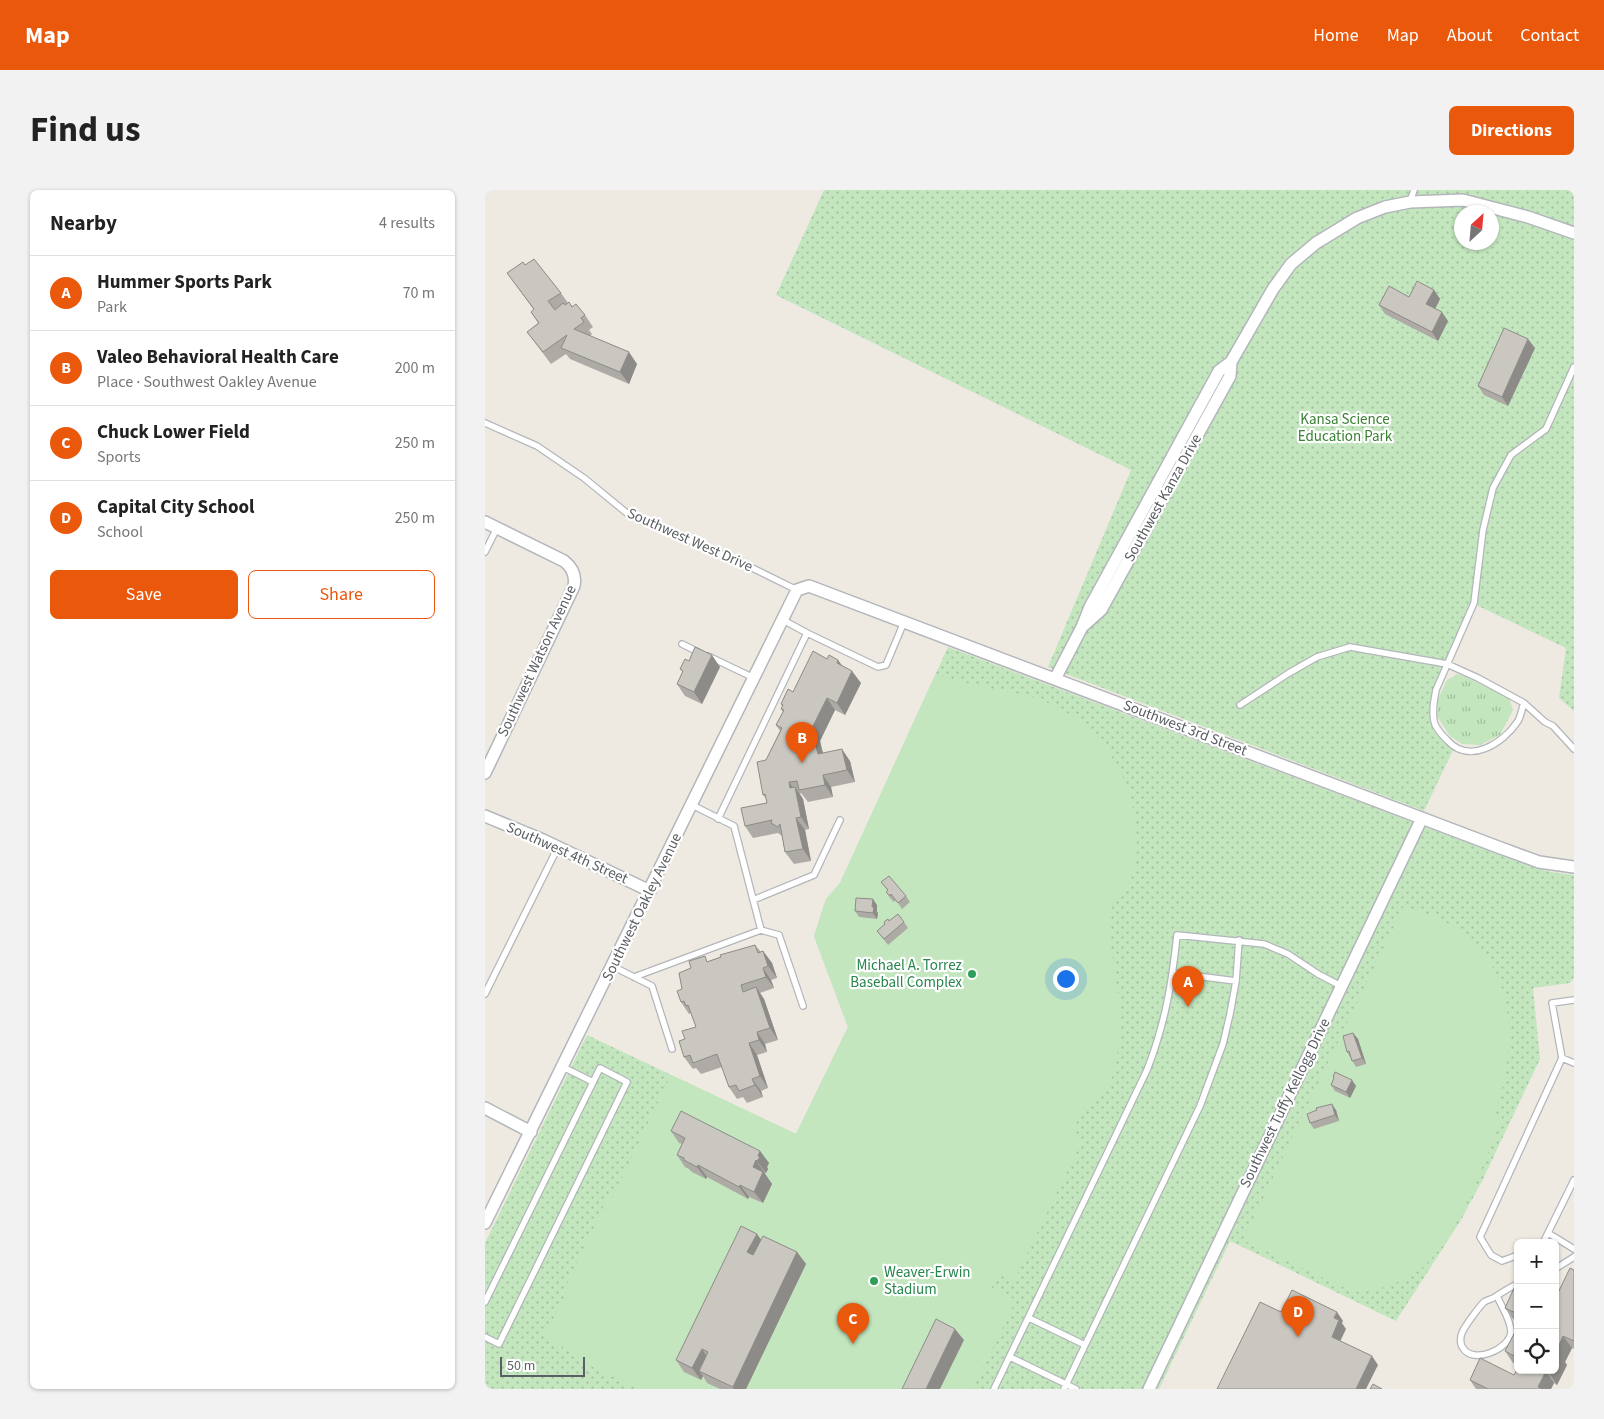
<!DOCTYPE html>
<meta charset="utf-8">
<style>
body{margin:0;font-family:"Source Sans 3",sans-serif;background:#f2f2f2;color:#222}
.controls{position:absolute;right:15px;bottom:15px;display:grid;overflow:hidden;border-radius:8px;box-shadow:0 1px 4px #0004}
.controls button{width:45px;height:45px;display:grid;place-items:center;padding:0;border:0;border-bottom:1px solid #e0e0e0;background:#fff;color:#222;font:25px sans-serif}
.compass{position:absolute;left:969px;top:15px;width:45px;height:45px;border-radius:50%;background:#fff;box-shadow:0 1px 4px #0004;rotate:26deg}
.scale{position:absolute;left:15px;bottom:12px;width:85px;box-sizing:border-box;padding-left:5px;border:2px solid #5a5f63;border-top:0;font-size:14px;line-height:18px;white-space:nowrap;color:#5a5f63;-webkit-text-stroke:4px #fff;paint-order:stroke}
.you{position:absolute;left:580px;top:788px;width:18px;height:18px;margin:-12px;border:4px solid #fff;border-radius:50%;background:#1a73e8;box-shadow:0 0 0 8px #1a73e833}
.badge{display:grid;place-items:center;width:32px;height:32px;border-radius:50%;background:#ea580c;color:#fff;font-size:16px;font-weight:700}
.pin{position:absolute;translate:-50% -41px;filter:drop-shadow(0 1px 2px #0008)}
.pin::after{content:'';position:absolute;top:26px;width:18px;height:15px;background:inherit;clip-path:polygon(0 0,100% 0,50% 100%)}
.list{margin:0;padding:0;list-style:none}
h2{display:flex;justify-content:space-between;align-items:center;height:65px;margin:0;padding:0 20px;font-size:21px}
h2 small{font-size:16px;font-weight:400;color:#767676}
.list li{display:grid;grid-template-columns:32px 1fr auto;gap:15px;align-items:center;box-sizing:border-box;height:75px;padding:0 20px;border-top:1px solid #e0e0e0}
.list b{display:block;font-size:19px;white-space:nowrap}
.list p{margin:0;font-size:16px;white-space:nowrap;color:#767676}
.list em{font-size:16px;font-style:normal;color:#767676}
.actions{display:flex;gap:10px;padding:15px 20px}
.actions a{flex:1;padding:11px 0;border:1px solid #ea580c;border-radius:8px;text-align:center;font-size:18px;color:#ea580c}
.actions .main{background:#ea580c;color:#fff}
.icon{flex:none;width:28px;height:28px;fill:none;stroke:currentColor;stroke-width:2;stroke-linecap:round;stroke-linejoin:round}
.map{position:relative;flex:none;width:1089px;height:1199px;overflow:hidden;border-radius:8px}
header{display:flex;align-items:center;gap:30px;box-sizing:border-box;height:70px;padding:0 25px;background:#ea580c;color:#fff}
header strong{font-size:24px}
nav{display:flex;gap:28px;margin-inline-start:auto;font-size:18px}
.intro{display:flex;align-items:center;justify-content:space-between;box-sizing:border-box;height:120px;padding:0 30px}
h1{margin:0;font-size:35px}
.button{padding:12px 22px;border-radius:8px;background:#ea580c;color:#fff;font-size:18px;font-weight:700}
main{display:flex;gap:30px;padding:0 30px}
aside{flex:1;background:#fff;border-radius:8px;box-shadow:0 1px 4px #0004}
.map>svg:first-child{display:block}
</style>
<header>
<strong>Map</strong>
<nav><a>Home</a><a>Map</a><a>About</a><a>Contact</a></nav>
</header>
<div class="intro"><h1>Find us</h1><a class="button">Directions</a></div>
<main>
<aside>
<h2>Nearby<small>4 results</small></h2>
<ul class="list">
<li><span class="badge">A</span><div><b>Hummer Sports Park</b><p>Park</p></div><em>70 m</em></li>
<li><span class="badge">B</span><div><b>Valeo Behavioral Health Care</b><p>Place · Southwest Oakley Avenue</p></div><em>200 m</em></li>
<li><span class="badge">C</span><div><b>Chuck Lower Field</b><p>Sports</p></div><em>250 m</em></li>
<li><span class="badge">D</span><div><b>Capital City School</b><p>School</p></div><em>250 m</em></li>
</ul>
<div class="actions"><a class="main">Save</a><a>Share</a></div>
</aside>
<div class="map">
<svg width="1089" height="1199" viewBox="0 0 1089 1199">
<defs>
<pattern id="grass-tufts" width="24" height="20" patternUnits="userSpaceOnUse" patternTransform="scale(1.25)"><rect width="24" height="20" fill="#c3e6be"/><path d="M3 7l-1-3M5 7V3M7 7l1-3M15 17l-1-3M17 17v-4M19 17l1-3" fill="none" stroke="#a1be9e"/></pattern>
<pattern id="park-dots" width="8" height="8" patternUnits="userSpaceOnUse" patternTransform="scale(1.25)"><rect width="8" height="8" fill="#c3e6be"/><path d="M2 2h.1M6 6h.1" fill="none" stroke="#a1be9e" stroke-width="1.8" stroke-linecap="round"/></pattern>
</defs>
<rect width="100%" height="100%" fill="#eeeae2"/>
<path fill="url(#grass-tufts)" d="M972 484 981 487 1024 508 1028 520 1015 545 995 555 977 554 965 546 952 526 953 509 962 490Z"/>
<path fill="url(#park-dots)" fill-rule="evenodd" d="M339 0H1089V521L1074 508 1081 458 989 414 951 500 949 533 969 558 939 621 563 477 646 280 291 105ZM976 22H1006V52H976Z
M463 457 1044 676 1066 682 1089 685V787L1085 793 1048 798 1055 869 997 991 976 1030 911 1131 745 1051 674 1199H0V1053L102 845 311 944 363 837 329 746 341 709 355 693Z"/>
<path fill="#c3e6be" d="M450 485C470 490 489 495 509 499 523 502 536 503 550 508 620 531 658 598 651 671 648 694 640 695 629 713 625 719 624 731 624 739 624 749 627 759 628 769 633 802 639 833 632 866 630 877 627 893 620 902 617 907 610 909 605 912 598 917 591 930 591 938 591 944 594 950 594 957L529 1091 513 1084 506 1097 531 1110 488 1199H153L91 1169 81 1159 59 1148 82 1101 79 1100 124 1005 128 1007 186 885 311 944 363 837 329 746 341 709 355 693Z
M918 717C1025 741 1041 831 1010 924L1017 927C999 972 974 1046 937 1078 927 1086 913 1093 900 1097 889 1100 878 1103 866 1101L758 1050Z"/>
<g fill="none" stroke-linecap="round" stroke-linejoin="round">
<g stroke="#b3b6ba" stroke-width="8">
<path id="lane" d="M925 12 929 0
M0 233 52 256 99 288 143 324 251 370 312 400
M0 362 12 338
M322 443 393 477 401 475 419 432
M197 454 215 463
M223 466 269 488
M1039 513C1037 518 1036 526 1033 531 1018 554 984 575 962 550 957 545 950 538 949 531 947 520 949 510 951 500L989 413 998 340 1008 298 1026 265 1061 239 1089 177
M755 515 804 483 832 467 865 457 962 474 993 488 1039 513 1060 532 1068 536 1089 559
M207 615 249 636 276 740
M233 629 322 443 298 430
M268 710 329 685 355 630
M127 776 167 796 187 859
M688 783 751 791
M149 787 276 740 294 745 318 816
M0 804 73 657
M1077 868 1089 873
M78 877 108 892
M1063 1043 1089 1059
M1058 1053 1089 990
M1033 1065 1017 1071 1006 1065 995 1047 1077 868 1067 813 1089 810
M1070 1079 1089 1067
M1012 1106C1016 1116 1026 1130 1026 1142 1025 1159 988 1175 978 1158 975 1155 975 1147 977 1143 979 1137 994 1117 999 1112 1002 1110 1007 1109 1010 1107 1018 1102 1023 1098 1033 1094
M0 1112 115 878 142 892 14 1154 0 1147
M544 1128 600 1155
M525 1167 591 1199
M509 1199 662 880C680 834 687 793 692 745L779 754 803 764 833 784 856 796
M579 1199 715 916 738 854 745 824 751 791 754 750"/>
</g>
<g stroke="#b3b6ba" stroke-width="14">
<path id="street" d="M0 332 79 371C88 378 91 386 89 396L0 583
M597 437 616 420 745 186 746 172 788 99 806 74 831 53 872 28 900 17 925 12 978 10 1043 27 1089 43
M570 489 597 437 605 417 734 181 746 172
M0 626 58 650 165 701
M0 918 46 942
M0 1033 312 400 324 396 1013 657 1054 672 1089 677
M664 1199 937 628"/>
</g>
<use href="#lane" stroke="#fff" stroke-width="5.5"/>
<use href="#street" stroke="#fff" stroke-width="11"/>
</g>
<path fill="#aeaba6" d="M40 75 76 103 83 113 100 125 108 137 104 140 107 144 105 146 152 174 144 194 85 169 81 164 66 174 42 142 53 133 46 122 49 120 22 83Z
M949 100 955 109 950 119 963 131 953 151 900 124 894 115Z
M1050 158 1023 216 999 205 993 196Z
M204 471 235 477 217 514 200 506 192 494 198 482 195 479Z
M358 476 376 493 360 525 350 520 335 551 338 563 365 571 370 592 346 597 348 607 323 612 316 603 315 604 318 609 324 639 320 640 326 671 309 674 300 662 297 646 293 643 268 648 260 636 282 613 281 608 278 605 281 570 295 541 291 535 298 522 296 519 297 516 296 514 308 502Z
M396 692 421 706 425 712 417 719 411 710 409 712 405 708 401 702 403 701Z
M392 715V722L393 723 392 729 374 727 370 721Z
M419 732 423 738 403 755 392 741Z
M270 755 276 762 278 761 287 773 292 788 286 790 289 798 275 803 279 809 293 850 280 854 282 862 272 865 283 898 276 901 278 907 262 913 258 907 252 909 244 897 237 877 216 884 211 878 208 879 199 867 200 849 211 837 206 823 204 824 196 812 197 799 224 771Z
M868 843 873 849 881 874 871 877 862 862Z
M848 887 871 896 865 908 850 901 846 895 849 889Z
M832 920H851L854 931 829 939 825 933Z
M186 941 275 961 284 973 282 977 283 979 281 983H279L287 994 278 1013 264 1007 263 1009 222 987 221 989 207 982 204 979 200 977 192 965 197 954 194 953Z
M276 1050 312 1062 321 1074 261 1199H235L222 1193 218 1186 216 1190 199 1182 191 1170Z
M1089 1080V1159L1087 1158 1080 1172 1082 1175 1072 1195 1069 1193 1066 1199H991L985 1190 1029 1185Z
M1033 1097V1132L1028 1129 1020 1118Z
M1033 1143V1175L1028 1173 1020 1161Z"/>
<path fill="#8d8b87" d="M949 100 955 109 948 123 941 114Z
M957 122 963 131 953 151 947 142Z
M1043 149 1050 158 1023 216 1017 207Z
M144 162 152 174 144 194 135 182Z
M227 465 235 477 217 514 209 502Z
M353 470 362 482 352 473Z
M367 481 376 493 360 525 352 513Z
M342 508 350 520 335 551 341 576 333 564 326 540Z
M357 559 365 571 370 592 362 580Z
M338 585 346 597 348 607 340 595Z
M304 592 311 602 310 597 318 609 324 639 316 627 305 598Z
M311 628 320 640 326 671 318 659Z
M388 709 392 715V722L393 723 392 729 388 723 387 717Z
M278 761 287 773 292 788 283 776Z
M278 778 286 790 289 798 281 787Z
M271 797 279 809 293 850 285 838Z
M272 842 280 854 282 862 274 850Z
M868 843 873 849 881 874 877 868Z
M264 853 272 865 283 898 275 886Z
M267 889 276 901 278 907 270 895Z
M867 890 871 896 865 908 861 902Z
M847 914 851 920 854 931 850 925Z
M275 961 284 973 282 977 283 979 281 983 272 971 273 966Z
M271 970 287 994 278 1013 269 1002 268 977Z
M213 975 222 987 221 989 212 977Z
M255 995 264 1007 263 1009 254 997Z
M272 1044 280 1055 271 1074 262 1062Z
M312 1062 321 1074 261 1199H249L248 1197Z
M852 1122 858 1131 857 1133 861 1139 853 1156 847 1147 849 1128Z
M470 1139 479 1150 455 1199H441Z
M1078 1146 1087 1158 1080 1172 1082 1175 1072 1195 1064 1183 1065 1180H1070L1071 1162Z
M217 1159 225 1171 214 1181 218 1186 216 1190 207 1178Z
M887 1166 893 1175 881 1199H871Z
M1061 1181 1069 1193 1066 1199H1055L1053 1197Z"/>
<path fill="#cac7c1" stroke="#8d8b87" d="M49 69 76 103 63 111 70 120 78 113 80 115 84 112 87 117 91 114 100 125 96 128 99 132 89 139 144 162 135 182 76 158 82 145 58 162 42 142 54 133 46 122 49 119 22 83 38 72 40 75Z
M932 91 949 100 941 114 957 122 947 142 894 115 904 96 924 107Z
M1019 138 1043 149 1017 207 993 196Z
M210 457 227 465 209 502 192 494 198 481 195 479 200 469 204 471Z
M328 461 342 469 344 465 353 470 352 473 367 481 352 513 342 508 326 540 333 564 357 559 362 580 338 585 340 595 314 600 312 591 304 592 305 598 310 597 316 627 311 628 318 659 300 662 295 634 293 637 286 633 287 630 260 636 256 618 282 613 280 604 278 605 272 572 281 570 297 538 291 535 299 520 296 519 298 515 296 514 303 499 308 502Z
M404 686 421 706 413 713 406 704 405 706 401 702 403 700 396 692Z
M371 708 388 709 387 717H389L388 723 370 721Z
M413 724 419 732 399 749 392 741 400 734 399 732 403 729 404 731Z
M270 755 273 763 278 761 283 776 278 778 281 787 256 795 258 802 271 797 285 838 272 842 274 850 264 853 275 886 267 889 270 895 254 901 251 895 244 897 232 864 208 873 205 865 199 867 194 851 200 849 197 841 211 837 203 815 201 816 199 811 196 812 192 801 197 799 194 783 206 778 204 771 220 766 222 772 236 767 235 765Z
M868 843 877 868 867 871 864 861 862 862 858 846Z
M850 882 867 890 861 902 846 895 849 888 848 887Z
M847 914 850 925 825 933 822 924 832 920 831 918Z
M196 921 275 961 273 966 275 967 272 971 271 970 268 977 278 982 269 1002 255 995 254 997 213 975 212 977 199 970V968L192 965 200 948 186 941Z
M256 1036 272 1044 262 1062 268 1065 278 1046 312 1062 248 1197 214 1181 223 1162 217 1159 207 1178 191 1170Z
M1085 1078 1089 1080V1151L1078 1146 1071 1162 1073 1163 1070 1169V1109Z
M1030 1096 1033 1097V1124L1020 1118Z
M807 1100 852 1122 849 1128 854 1130 847 1147 887 1166 871 1199H732L775 1112 796 1122Z
M451 1129 470 1139 441 1199H417Z
M1030 1142 1033 1143V1168L1020 1161Z
M995 1168 1029 1185 1033 1178V1180H1065L1064 1183 1061 1181 1053 1197 1058 1199H1003L985 1190Z
M888 1194 897 1199H885Z"/>
<g fill="#2e9e5b" stroke="#fff" stroke-width="2">
<circle cx="487" cy="784" r="5"/>
<circle cx="389" cy="1091" r="5"/>
</g>
<g text-anchor="middle" dominant-baseline="central" stroke-width="4.5" stroke-linejoin="round" paint-order="stroke">
<g font-size="15" fill="#398233" stroke="#fff">
<text x="860" y="229">Kansa Science<tspan x="860" dy="17">Education Park</tspan></text>
</g>
<g font-size="15" fill="#5a5f63" stroke="#fff">
<text transform="translate(678 308) rotate(-61)">Southwest Kanza Drive</text>
<text transform="translate(205 350) rotate(24)">Southwest West Drive</text>
<text transform="translate(52 471) rotate(-65)">Southwest Watson Avenue</text>
<text transform="translate(700 538) rotate(21)">Southwest 3rd Street</text>
<text transform="translate(82 663) rotate(24)">Southwest 4th Street</text>
<text transform="translate(157 717) rotate(-64)">Southwest Oakley Avenue</text>
<text transform="translate(800 913) rotate(-64)">Southwest Tuffy Kellogg Drive</text>
</g>
<g font-size="15" fill="#27864d" stroke="#fff" text-anchor="end">
<text x="477" y="775">Michael A. Torrez<tspan x="477" dy="17">Baseball Complex</tspan></text>
<text x="399" y="1082" text-anchor="start">Weaver-Erwin<tspan x="399" dy="17">Stadium</tspan></text>
</g>
</g>
</svg>
<div class="controls">
<button>+</button>
<button>−</button>
<button><svg class="icon" aria-label="locate" viewBox="0 0 24 24"><circle cx="12" cy="12" r="6"/><path d="M12 2v4M12 18v4M2 12h4M18 12h4"/></svg></button>
</div>
<svg class="compass" viewBox="-18 -18 36 36"><path d="M0-13l5 13h-10z" fill="#e53935"/><path d="M0 13l5-13h-10z" fill="#767676"/></svg>
<div class="scale">50 m</div>
<div class="you"></div>
<div class="pin badge" style="left:703px;top:817px">A</div>
<div class="pin badge" style="left:317px;top:573px">B</div>
<div class="pin badge" style="left:368px;top:1154px">C</div>
<div class="pin badge" style="left:813px;top:1147px">D</div>
</div>
</main>
